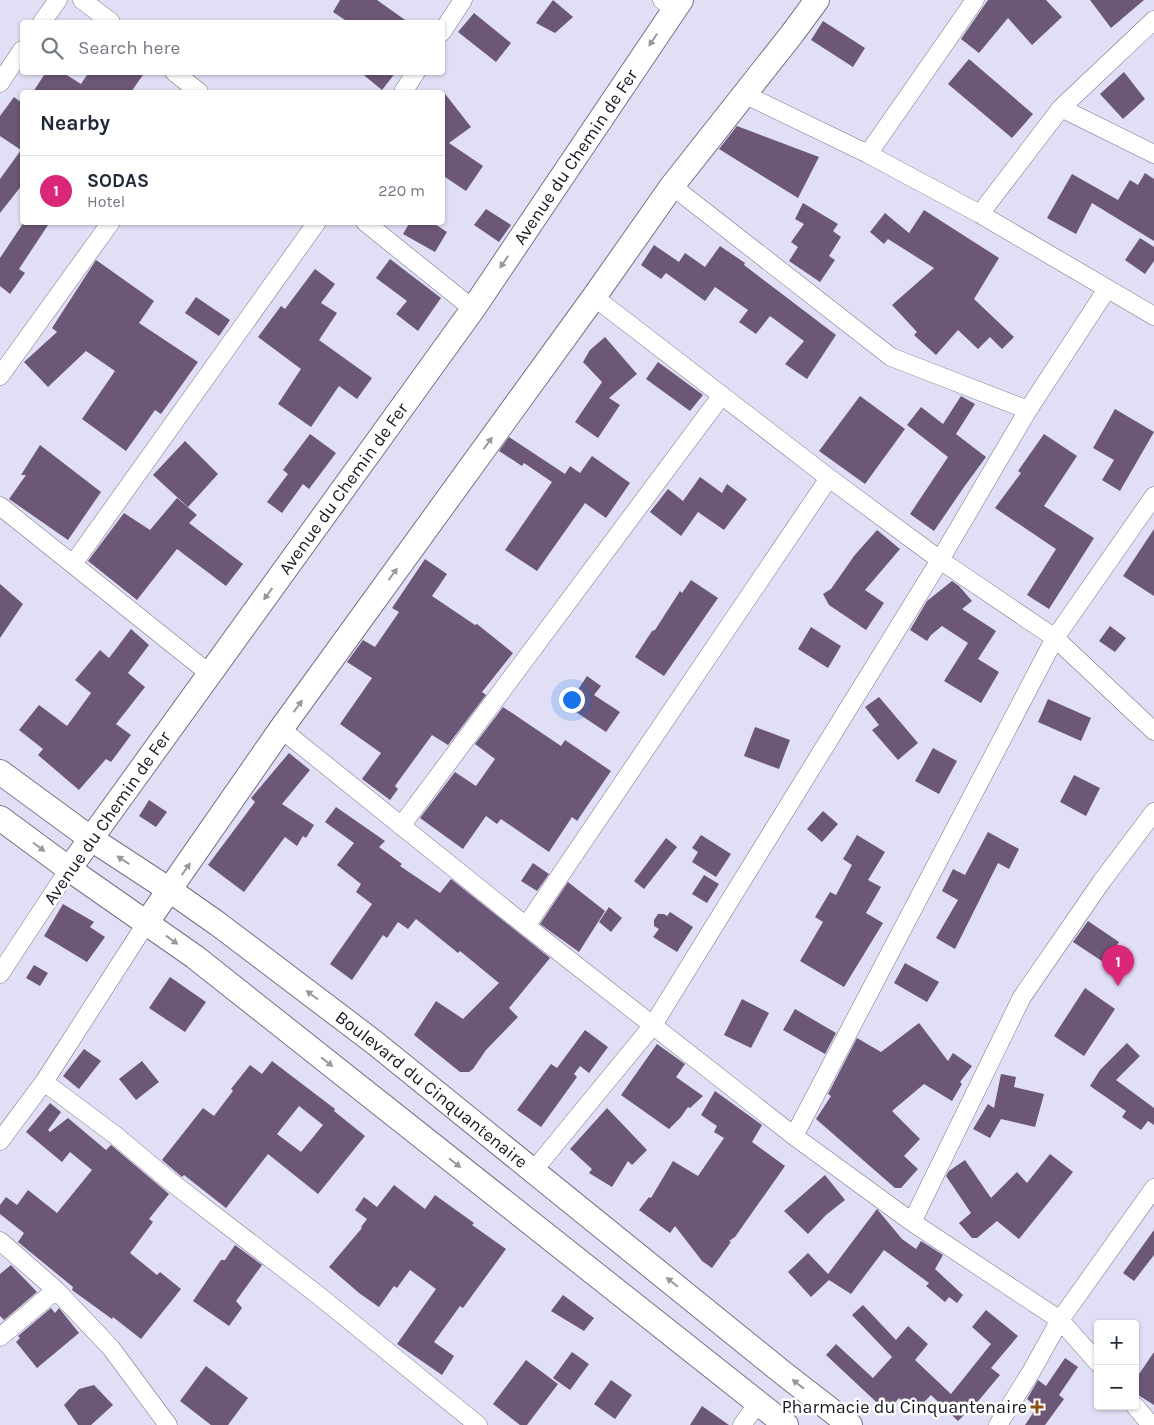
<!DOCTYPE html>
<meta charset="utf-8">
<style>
body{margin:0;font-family:Karla,sans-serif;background:#f2f2f3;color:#1f2937}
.controls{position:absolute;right:15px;bottom:15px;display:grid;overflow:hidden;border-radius:5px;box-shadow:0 1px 4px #0004}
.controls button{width:45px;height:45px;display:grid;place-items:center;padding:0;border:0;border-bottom:1px solid #e0e1e3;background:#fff;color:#1f2937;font:25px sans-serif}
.you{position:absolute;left:571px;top:699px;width:18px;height:18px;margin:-12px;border:4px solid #fff;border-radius:50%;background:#1a73e8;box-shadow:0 0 0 8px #1a73e833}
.badge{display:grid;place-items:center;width:32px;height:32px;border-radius:50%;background:#db2777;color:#fff;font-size:16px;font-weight:700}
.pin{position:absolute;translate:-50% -41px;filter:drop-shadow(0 1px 2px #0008)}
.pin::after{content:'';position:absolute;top:26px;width:18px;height:15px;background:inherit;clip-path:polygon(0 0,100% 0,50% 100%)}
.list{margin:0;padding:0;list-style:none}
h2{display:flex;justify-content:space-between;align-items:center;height:65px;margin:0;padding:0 20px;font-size:21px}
h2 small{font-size:16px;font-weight:400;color:#747a83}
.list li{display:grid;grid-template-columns:32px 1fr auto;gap:15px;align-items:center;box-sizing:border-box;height:70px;padding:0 20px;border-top:1px solid #e0e1e3}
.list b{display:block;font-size:19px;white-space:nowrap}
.list p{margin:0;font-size:16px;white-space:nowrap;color:#747a83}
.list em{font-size:16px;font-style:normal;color:#747a83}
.icon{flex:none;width:28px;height:28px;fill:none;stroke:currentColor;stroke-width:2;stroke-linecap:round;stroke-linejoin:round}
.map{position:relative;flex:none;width:1154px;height:1425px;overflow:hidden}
.search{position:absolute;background:#fff;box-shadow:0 1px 4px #0004;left:20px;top:20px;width:425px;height:55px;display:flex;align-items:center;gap:12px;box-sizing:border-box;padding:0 18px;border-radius:5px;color:#747a83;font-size:19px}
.panel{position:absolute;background:#fff;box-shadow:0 1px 4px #0004;left:20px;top:90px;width:425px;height:135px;border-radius:5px}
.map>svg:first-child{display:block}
</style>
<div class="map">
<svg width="1154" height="1425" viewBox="0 0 1154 1425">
<rect width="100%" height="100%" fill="#e0dff6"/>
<path fill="#6c5776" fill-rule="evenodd" d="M340 0H377L408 22H348L333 12Z
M553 0 573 17 555 33 536 23Z
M988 0H1046L1062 17 1032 45 1008 18 979 53 961 39Z
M1090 0H1144L1111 28Z
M474 13 511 43 496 62 458 32Z
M823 21 865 48 853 67 811 40Z
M969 59 1033 114 1012 138 948 84Z
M46 72H62L81 84 89 72H145L131 92H33Z
M360 72H396L382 90Z
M1124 72 1145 99 1123 119 1100 94Z
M442 90 471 127 449 143 483 166 466 191 442 175Z
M14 97 22 103V185L0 213V179L21 150 0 136V116Z
M737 126 819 157 798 198 719 149Z
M1145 173 1154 179V241L1092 203 1076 234 1047 218 1072 174 1118 200 1130 180 1138 185Z
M803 203 838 224 833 231 841 237 829 256 835 260 820 282 789 261 798 247 791 242 804 224 795 219Z
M486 209 511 225 499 242 474 225Z
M924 210 999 258 974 299 1014 337 1002 349 990 337 978 349 958 330 936 355 914 335 917 332 892 305 934 268 888 239 884 244 870 232 885 213 909 233Z
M24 222H50L19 269 25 273 10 294 0 286V258Z
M410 222H432L447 232 435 252 403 234Z
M1140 238 1154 247V261L1145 274 1125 260Z
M654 245 679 262 685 253 705 267 720 246 745 263 744 265 836 335 807 379 785 364 804 341 770 316 756 334 739 322 748 310 715 287 705 301 666 273 661 279 641 265Z
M390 259 441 298 418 331 396 314 407 301 376 278Z
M96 260 154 301 139 323 198 362 161 414 155 410 126 451 82 419 115 371 86 351 48 387 24 362 57 332 52 328Z
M315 269 335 284 321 303 337 313 319 340 372 378 357 399 339 386 311 427 278 404 301 369 258 337 281 306 285 309Z
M196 297 230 320 219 336 185 313Z
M605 337 637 374 609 398 620 405 598 438 575 422 602 382 583 362 590 350Z
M658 362 703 395 690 411 646 379Z
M860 396 905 429 865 484 819 451Z
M961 396 975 404 956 434 986 457 964 487 934 531 910 514 948 457 907 425 921 407 943 424Z
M1115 409 1154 432 1120 491 1102 480 1114 460 1093 448Z
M310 434 336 453 309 489 303 484 282 513 267 502 288 474 283 470Z
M1044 434 1077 456 1044 506 1094 538 1049 609 1027 595 1056 549 995 508 1021 473 1018 471Z
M509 437 565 474 570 466 580 473 592 456 630 483 606 518 585 503 537 571 505 550 552 482 524 463 522 466 499 451Z
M185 441 218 474 188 507 153 475Z
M40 445 101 492 68 540 9 499 26 475H21Z
M700 477 722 493 727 484 747 499 724 530 698 512 681 536 650 512 668 489 683 501Z
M177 498 197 515 189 523 243 564 226 586 177 549 137 600 88 561 124 513 150 530Z
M1154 529V596L1123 576Z
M877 530 900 549 865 590 884 603 866 630 829 605 823 594 831 589 854 556Z
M425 559 447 574 432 596 475 625 477 624 513 653 482 692 486 695 448 745 432 735 395 786 398 789 390 800 362 779 381 753 340 724 372 678 347 662 363 640 375 647 399 612 392 608Z
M691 580 718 598 664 676 635 657 652 631 655 630 680 591 682 593Z
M952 581 959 586 972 601 962 609 996 631 978 659 999 672 981 703 944 681 968 643 942 626 931 635 927 641 910 630 927 601Z
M0 584 23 604 0 638Z
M1110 626 1126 638 1115 652 1099 641Z
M811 627 841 646 828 668 798 649Z
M131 629 149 645 128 673 145 687 116 724 131 735 111 762 106 759 79 790 38 755 43 749 19 730 39 705 67 726 91 693 75 680 100 650 109 658Z
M587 676 601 686 594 695 620 712 606 732 567 706Z
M879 697 918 743 898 760 872 730 879 725 865 707Z
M1048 699 1091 718 1081 741 1038 722Z
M503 707 561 746 565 740 611 771 577 821 572 817 549 852 501 819 497 824 486 816 463 849 420 818 455 772 476 786 495 759 475 744Z
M755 727 790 740 779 769 744 756Z
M933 748 957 761 939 794 915 781Z
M289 753 310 770 282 804 314 825 306 838 303 836 297 846 285 837 244 892 208 865 255 802 251 798Z
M1074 775 1100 788 1086 816 1060 802Z
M149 800 167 812 156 827 139 816Z
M336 807 385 841 379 847 402 864 400 866 440 893 451 879 550 958 509 1008 518 1017 486 1050 473 1069 469 1072H460L414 1035 436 1001 463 1019 499 983 460 951 458 953 416 919 408 929 398 922 387 938 383 935 352 980 330 964 372 904 356 892 361 884 337 865 354 843 325 822Z
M823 811 838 824 822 842 807 829Z
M988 832 1019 849 1009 869 998 863 955 949 936 938 958 900 942 891 953 869 965 875Z
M701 835 731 854 716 877 692 862 698 852 692 848Z
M857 835 885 852 868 880 881 887 866 913 883 923 844 987 800 961 823 922 815 917 830 892 836 895 852 865 843 859Z
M666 838 677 847 644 889 634 881Z
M533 863 549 874 537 891 521 881Z
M704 875 719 884 707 903 692 894Z
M568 882 605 911 579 952 540 924Z
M63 904 94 922 90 927 105 937 87 962 44 936Z
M609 907 622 918 611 932 599 922Z
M670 912 693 927 677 952 653 937 659 929 654 926V920L658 914H664L667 916Z
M1088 921 1119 942 1114 950 1131 962 1123 975 1073 942Z
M905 963 939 982 927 1002 894 983Z
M34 965 48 973 40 986 26 978Z
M170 977 206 1002 185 1032 149 1008Z
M1085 988 1115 1009 1084 1056 1054 1036Z
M742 999 769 1013 751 1048 724 1035Z
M795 1009 836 1033 825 1054 783 1030Z
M919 1023 948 1061 953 1053 972 1066 960 1082 962 1084 952 1101 924 1084 892 1111 920 1139 904 1156 918 1169 901 1188H895L816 1119 831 1096 828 1094 857 1038 881 1052Z
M585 1030 608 1047 589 1073 580 1066 574 1074 577 1077 541 1127 517 1110 551 1064 557 1068Z
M1127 1043 1140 1056 1116 1080 1154 1108V1125L1148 1121 1141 1130 1122 1117 1126 1111 1090 1086 1100 1070Z
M657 1044 685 1064 676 1077 703 1096 690 1108 688 1107 681 1117 669 1129 621 1095Z
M84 1049 101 1061 79 1089 63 1076Z
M142 1061 159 1082 136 1100 119 1079Z
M272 1061 335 1109 334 1111 365 1136 318 1194 268 1154 226 1208 184 1175 182 1177 162 1160 203 1108 214 1116 233 1091 231 1089 250 1065 262 1074ZM299 1106 323 1125 301 1152 277 1134Z
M1001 1074 1016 1077 1014 1087 1044 1094 1035 1127 1001 1119 990 1138 973 1129 988 1104 994 1108Z
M715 1091 762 1125 752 1142 785 1166 735 1237 729 1241 731 1242 712 1268 702 1261 675 1226 670 1233 639 1210 649 1197 651 1198 673 1161 698 1176 724 1138 714 1132 717 1126 701 1115Z
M50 1103 61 1112 48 1130 50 1132 68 1118 106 1150 111 1145 169 1194 149 1219 153 1222 130 1253 157 1275 160 1272 181 1289 141 1339 113 1317 112 1319 72 1290 73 1287 18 1242 24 1233 0 1214V1205L6 1197 17 1205 28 1190 57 1213 92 1170 70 1152 62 1162 26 1132Z
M607 1108 647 1150 632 1165 628 1161 612 1187 589 1173 592 1169 570 1149Z
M1050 1154 1073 1172 1019 1239 997 1221 977 1238H972L959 1223 971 1213 946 1176 949 1171 965 1160 991 1198 1017 1172 1027 1183Z
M825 1175 845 1200 826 1215 808 1234 784 1211Z
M394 1185 425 1209 435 1195 474 1223 472 1225 506 1249 463 1308 460 1306 434 1342 454 1356 442 1375 397 1344 436 1289 410 1270 397 1288 394 1286 379 1307 359 1293 329 1267 362 1228 361 1227 367 1219 355 1210 364 1197 377 1207Z
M877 1209 902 1239 916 1249 921 1241 943 1255 935 1269 963 1295 957 1303 949 1297 945 1302 926 1286 929 1283 884 1250 851 1294 829 1280 811 1297 788 1272 808 1253 828 1274Z
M1154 1230V1255L1134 1281 1123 1273Z
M235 1245 262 1265 236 1301 242 1308 229 1326 193 1301 221 1260H225Z
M11 1265 37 1292 4 1320 0 1316V1274Z
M563 1295 594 1318 584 1331 551 1311Z
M863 1305 896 1340 908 1326 928 1344 915 1360 951 1394 991 1344 972 1327 986 1310 1018 1336 991 1368 1000 1375 980 1399 958 1421 931 1395 914 1412 899 1398 887 1412 826 1355 836 1344 873 1378 892 1357 852 1315Z
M51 1308 55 1313 59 1308 79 1333 37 1368 16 1342 20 1338 18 1336Z
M572 1352 589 1364 570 1390 553 1378Z
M1154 1352V1405L1135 1393V1380Z
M1065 1358 1078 1367 1059 1395 1064 1399 1045 1425H1025L1037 1407 1027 1399 1038 1380 1046 1386Z
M526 1360 558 1384 527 1425H520L493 1404Z
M206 1366 248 1398 228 1425H211L180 1401Z
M611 1380 632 1395 615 1419 594 1404Z
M94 1385 113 1405 91 1425H78L64 1405 79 1389Z
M702 1406 729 1425H690Z"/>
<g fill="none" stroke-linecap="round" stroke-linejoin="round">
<g stroke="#747388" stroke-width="19">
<path id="street" d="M82 0 111 22
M662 0 675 9
M42 22 58 0
M442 32 463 0
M174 72 199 92
M0 83 22 50
M403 92 416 72
M744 94 868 154 980 214 1154 316
M1061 108 1154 154
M868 154 975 0
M672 186 891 357 1028 410
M980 214 1061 108 1154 20
M365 222 473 309
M594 297 829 478 940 560 1055 638 1154 731
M0 376 111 222
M0 506 210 674
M73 564 317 222
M281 729 526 926 794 1136 912 1222 1060 1320 1098 1363
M401 826 722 395
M526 926 829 478
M0 974 69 869
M44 1082 115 1135 170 1181 318 1295 478 1425
M794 1136 1055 638 1154 496
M0 1141 44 1082 147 922
M534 1170 653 1025 940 560 1028 410 1107 289
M912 1222 1022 997 1102 881 1154 812
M0 1241 56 1290 111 1348 168 1425
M0 1337 56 1290
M1135 1406 1151 1425
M742 1425 758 1403
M998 1425 1031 1372 1060 1320 1154 1188"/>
</g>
<g stroke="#747388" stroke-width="26">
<g id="secondary">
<path id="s1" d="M0 772 90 838 171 891 218 924 375 1043 783 1373 850 1425"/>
<path d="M0 818 69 869 195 957 786 1425"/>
<path id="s2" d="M69 869 473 309 681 0"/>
<path d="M147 922 281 729 594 297 672 186 792 34 817 0"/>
</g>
</g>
<use href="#street" stroke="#fff" stroke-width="18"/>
<use href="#secondary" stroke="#fff" stroke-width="24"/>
</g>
<defs><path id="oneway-solid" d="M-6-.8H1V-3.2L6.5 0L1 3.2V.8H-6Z" transform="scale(1.25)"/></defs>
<g fill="#98979b">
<use href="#oneway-solid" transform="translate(653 40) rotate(124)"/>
<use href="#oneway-solid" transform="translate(504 262) rotate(124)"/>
<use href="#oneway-solid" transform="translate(488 443) rotate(-54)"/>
<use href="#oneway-solid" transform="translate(393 574) rotate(-54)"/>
<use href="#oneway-solid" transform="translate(268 594) rotate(126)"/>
<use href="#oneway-solid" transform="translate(298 706) rotate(-54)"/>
<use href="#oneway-solid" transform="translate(39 847) rotate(37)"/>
<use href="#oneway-solid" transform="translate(123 860) rotate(-147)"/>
<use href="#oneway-solid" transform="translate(186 869) rotate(-55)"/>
<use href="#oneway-solid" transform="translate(172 940) rotate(36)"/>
<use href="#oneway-solid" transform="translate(312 995) rotate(-143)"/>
<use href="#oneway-solid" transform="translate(327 1062) rotate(38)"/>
<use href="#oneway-solid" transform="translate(455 1163) rotate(38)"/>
<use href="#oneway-solid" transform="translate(672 1282) rotate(-141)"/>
<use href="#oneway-solid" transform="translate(798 1384) rotate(-142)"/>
</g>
<path fill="#8e4f14" stroke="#fff" stroke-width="2" d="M1034.5 1399.5h5v5h5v5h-5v5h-5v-5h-5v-5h5z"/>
<g text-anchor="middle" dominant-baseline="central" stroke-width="5" stroke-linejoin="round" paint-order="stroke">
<g font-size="18" fill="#191820" stroke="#fff">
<text stroke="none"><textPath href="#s2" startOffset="874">Avenue du Chemin de Fer</textPath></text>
<text stroke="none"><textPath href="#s2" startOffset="469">Avenue du Chemin de Fer</textPath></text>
<text transform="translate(107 818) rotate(-55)">Avenue du Chemin de Fer</text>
<text stroke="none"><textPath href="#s1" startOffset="536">Boulevard du Cinquantenaire</textPath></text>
</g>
<g font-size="18" fill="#191820" stroke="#fff" text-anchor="end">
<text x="1027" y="1407">Pharmacie du Cinquantenaire</text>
</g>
</g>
</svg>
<div class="controls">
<button>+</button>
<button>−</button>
</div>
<div class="you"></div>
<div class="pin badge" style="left:1118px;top:986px">1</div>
<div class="search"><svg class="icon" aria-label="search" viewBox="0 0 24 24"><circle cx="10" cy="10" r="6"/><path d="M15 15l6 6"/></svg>Search here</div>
<section class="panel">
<h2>Nearby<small></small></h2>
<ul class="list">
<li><span class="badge">1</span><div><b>SODAS</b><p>Hotel</p></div><em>220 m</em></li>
</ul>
</section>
</div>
